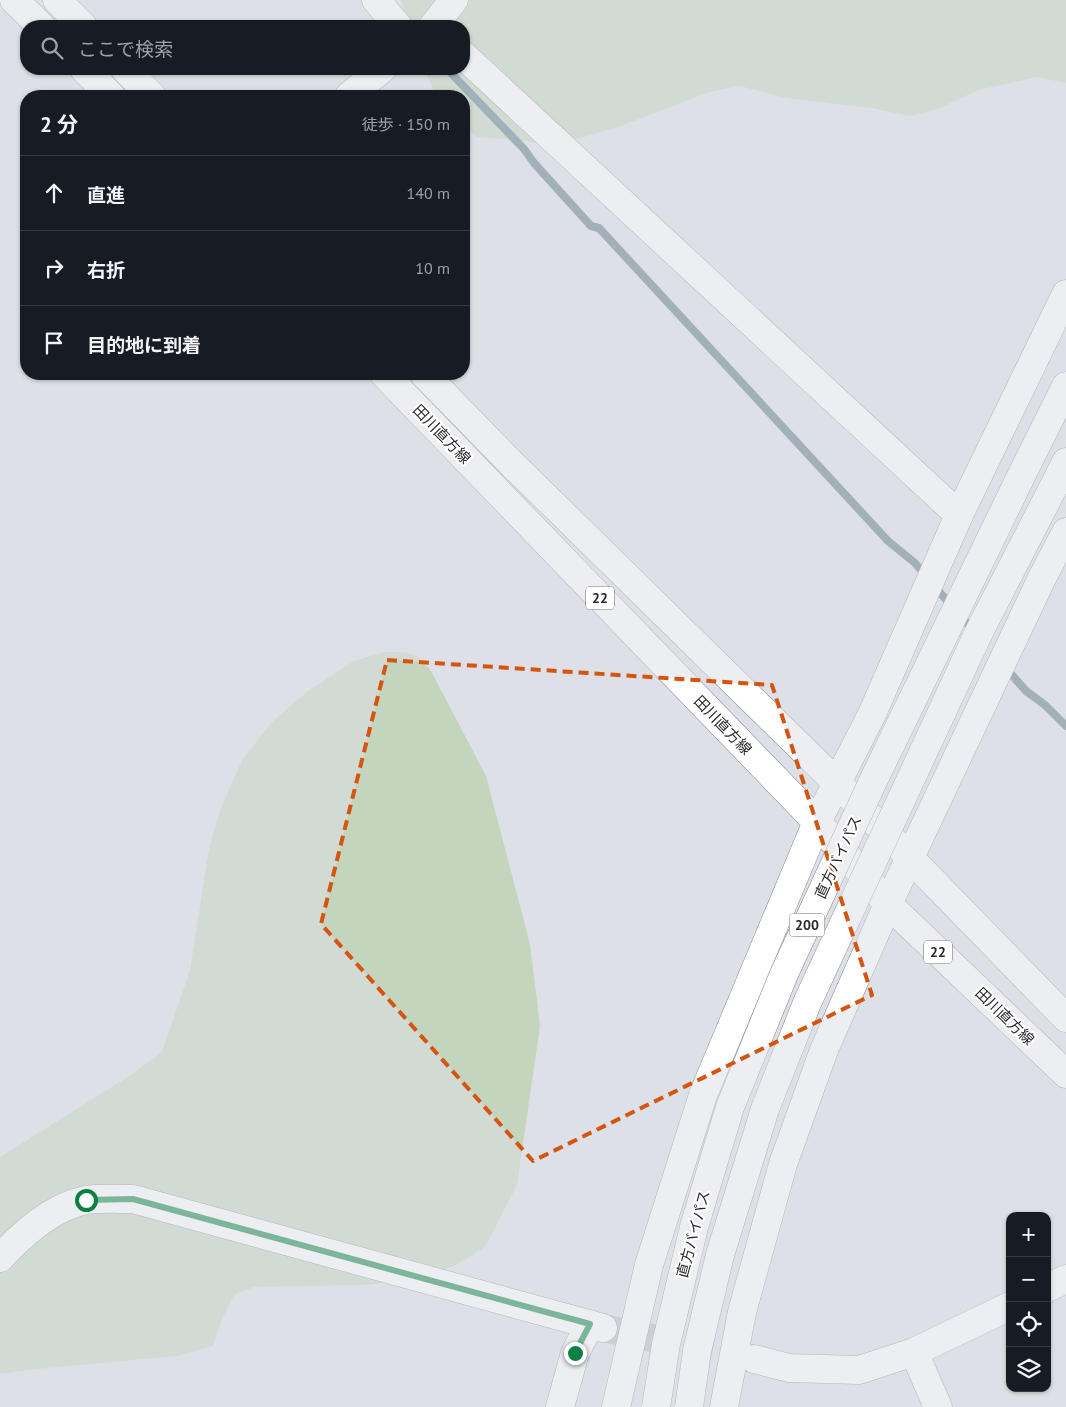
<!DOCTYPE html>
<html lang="ja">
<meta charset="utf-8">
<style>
body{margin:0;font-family:"PT Sans","Noto Sans JP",sans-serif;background:#20242c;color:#f1f3f6}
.controls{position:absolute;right:15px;bottom:15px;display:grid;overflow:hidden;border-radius:10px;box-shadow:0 1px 4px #0004}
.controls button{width:45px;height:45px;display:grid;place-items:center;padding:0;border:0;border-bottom:1px solid #363941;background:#171b24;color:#f1f3f6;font:25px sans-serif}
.stop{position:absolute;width:15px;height:15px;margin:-11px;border:4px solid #0b8043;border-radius:50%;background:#fff}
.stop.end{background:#0b8043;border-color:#fff;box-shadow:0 1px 5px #0008}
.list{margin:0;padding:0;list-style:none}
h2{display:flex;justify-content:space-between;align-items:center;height:65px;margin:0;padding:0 20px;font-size:21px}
h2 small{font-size:16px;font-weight:400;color:#9ea1a6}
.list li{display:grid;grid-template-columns:32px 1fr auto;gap:15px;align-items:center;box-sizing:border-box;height:75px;padding:0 20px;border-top:1px solid #363941}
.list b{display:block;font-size:19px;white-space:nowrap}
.list em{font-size:16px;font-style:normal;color:#9ea1a6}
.icon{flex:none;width:28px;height:28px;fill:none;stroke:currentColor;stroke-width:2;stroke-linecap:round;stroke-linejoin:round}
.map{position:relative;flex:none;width:1066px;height:1407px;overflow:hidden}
.search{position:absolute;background:#171b24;box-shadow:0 1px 4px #0004;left:20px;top:20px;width:450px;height:55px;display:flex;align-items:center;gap:12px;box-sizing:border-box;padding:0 18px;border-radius:20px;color:#9ea1a6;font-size:19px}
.panel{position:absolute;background:#171b24;box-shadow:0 1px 4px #0004;left:20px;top:90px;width:450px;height:290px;border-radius:20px}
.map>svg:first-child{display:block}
</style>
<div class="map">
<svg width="1066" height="1407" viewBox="0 0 1066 1407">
<rect width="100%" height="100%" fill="#dde0e6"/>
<path fill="#c4d5bd" d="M401 0H1066V83L1037 77 978 90 938 109 909 116 872 108 786 98 740 86 709 92 618 127 550 147 527 141 477 137 464 126V96H436L424 69H464V26H407Z
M385 652C412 652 413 651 431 671L486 776 530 944 540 1026 517 1185 485 1247 456 1265 422 1278 366 1285 254 1287 234 1295 222 1319 213 1346 177 1356 36 1369 0 1374V1157L131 1075 162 1052 190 970 209 849 220 810 242 760 271 723 308 691 354 661Z"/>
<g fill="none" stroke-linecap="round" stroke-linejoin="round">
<path stroke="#5c7681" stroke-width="8" d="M447 69 524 149 534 163 591 226 599 228 888 541 915 563 927 577
M934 586 974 631
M1005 667 1026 691 1045 705 1066 726"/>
<path stroke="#b9bbc0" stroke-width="28" stroke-dasharray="28 14" stroke-linecap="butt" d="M603 1328 754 1359"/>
<g stroke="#83868b" stroke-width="29">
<path id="minor" d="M376 0 398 26
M433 26 454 0
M464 56 959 515
M349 96 382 69
M0 1258C23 1233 52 1207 86 1200 101 1198 118 1199 133 1199L603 1328
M1047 1288 1066 1279
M914 1352 938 1407
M754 1359 789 1368 859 1370 914 1352 1010 1306
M560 1407 575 1353 590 1324"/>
</g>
<g stroke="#83868b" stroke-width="29">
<path id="major" d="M14 0 41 26
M57 0 83 26
M84 69 111 96
M125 69 152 96
M384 374 817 822 888 904 1066 1074
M424 374 512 464 837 783 1066 1018"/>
</g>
<g stroke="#83868b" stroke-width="29">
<path id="highway" d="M1025 468 1066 386
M1055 484 1066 462
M616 1407 649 1265 703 1095 817 822 872 714 959 515 1066 294
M724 1407 742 1312 783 1164 824 1050 888 904 1042 578 1066 532"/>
</g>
<use href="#minor" stroke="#fff" stroke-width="28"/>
<use href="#major" stroke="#fff" stroke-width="28"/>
<use href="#highway" stroke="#fff" stroke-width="28"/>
<g stroke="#83868b" stroke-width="29" stroke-linecap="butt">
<path id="highway-bridge" d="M656 1407 666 1344 694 1227 730 1107 784 974 875 777 1025 468
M689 1407 697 1351 720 1255 765 1109 807 1003 979 632 1055 484"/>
</g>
<use href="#highway-bridge" stroke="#fff" stroke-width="28"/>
</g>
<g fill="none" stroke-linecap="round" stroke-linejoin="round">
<path stroke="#0b8043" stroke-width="6" d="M86 1200 133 1199 590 1324 575 1353"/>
</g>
<path d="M0 0H1066V1407H0ZM387 660 772 685 872 995 533 1161 321 924Z" fill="#dde0e6" fill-opacity=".55" fill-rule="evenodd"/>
<path fill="none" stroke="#d5540f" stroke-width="4" stroke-dasharray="10 6" stroke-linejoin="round" d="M387 660 772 685 872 995 533 1161 321 924Z"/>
<g text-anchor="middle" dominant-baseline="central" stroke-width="4.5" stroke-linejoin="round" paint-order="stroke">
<g fill="#fff" stroke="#68686a" stroke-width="1">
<rect x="586" y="586.5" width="28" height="23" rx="4"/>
<rect x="789.5" y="913.5" width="35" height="23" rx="4"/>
<rect x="924" y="940.5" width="28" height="23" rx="4"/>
</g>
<g font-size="14" font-weight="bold" fill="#27282a">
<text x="600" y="598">22</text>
<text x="807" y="925">200</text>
<text x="938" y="952">22</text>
</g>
<g font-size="15" fill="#27282a" stroke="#fff">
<text transform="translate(442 434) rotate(46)">田川直方線</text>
<text transform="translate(723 725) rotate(46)">田川直方線</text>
<text transform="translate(838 857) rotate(-65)">直方バイパス</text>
<text transform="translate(1005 1016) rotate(44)">田川直方線</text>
<text transform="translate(693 1234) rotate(-75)">直方バイパス</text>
</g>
</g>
</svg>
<div class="controls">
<button>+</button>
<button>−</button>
<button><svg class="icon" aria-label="locate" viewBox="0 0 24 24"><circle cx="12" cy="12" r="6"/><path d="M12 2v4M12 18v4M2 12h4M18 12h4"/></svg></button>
<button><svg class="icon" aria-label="layers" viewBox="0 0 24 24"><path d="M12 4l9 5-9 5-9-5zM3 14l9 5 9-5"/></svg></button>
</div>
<div class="stop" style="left:86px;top:1200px"></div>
<div class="stop end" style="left:575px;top:1353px"></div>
<div class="search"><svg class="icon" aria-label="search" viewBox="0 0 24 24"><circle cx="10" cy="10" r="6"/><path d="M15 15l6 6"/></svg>ここで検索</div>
<section class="panel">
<h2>2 分<small>徒歩 · 150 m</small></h2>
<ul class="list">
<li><svg class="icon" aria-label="ahead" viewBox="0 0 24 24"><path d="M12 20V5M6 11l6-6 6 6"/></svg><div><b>直進</b></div><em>140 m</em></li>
<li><svg class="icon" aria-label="right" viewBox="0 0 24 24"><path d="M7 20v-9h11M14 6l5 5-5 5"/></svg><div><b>右折</b></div><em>10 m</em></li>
<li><svg class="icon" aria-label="arrive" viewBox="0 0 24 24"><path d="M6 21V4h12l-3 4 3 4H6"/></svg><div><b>目的地に到着</b></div></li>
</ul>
</section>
</div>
